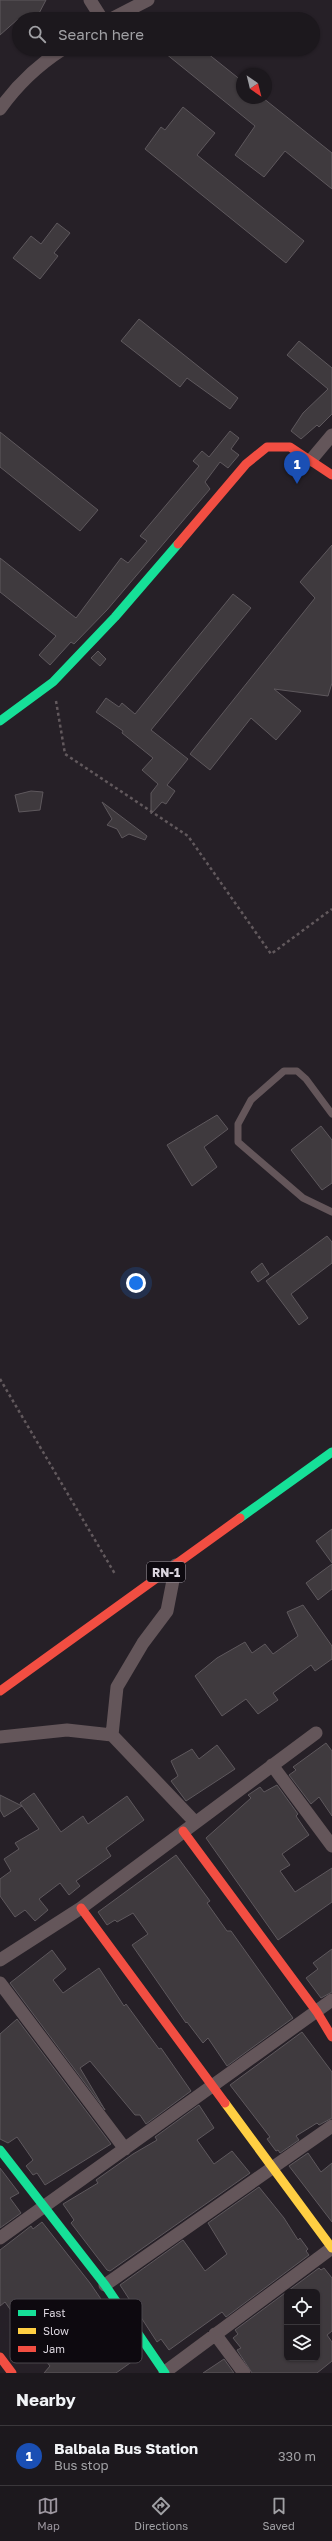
<!DOCTYPE html>
<style>
body{margin:0;font-family:"Golos Text",sans-serif;background:#252126;color:#f1f3f6}
.controls{position:absolute;right:12px;bottom:12px;display:grid;overflow:hidden;border-radius:6px;box-shadow:0 1px 3px #0004}
.controls button{width:36px;height:36px;display:grid;place-items:center;padding:0;border:0;border-bottom:1px solid #3a373b;background:#1c181d;color:#f1f3f6;font:20px sans-serif}
.compass{position:absolute;left:236px;top:68px;width:36px;height:36px;border-radius:50%;background:#1c181d;box-shadow:0 1px 3px #0004;rotate:145deg}
.you{position:absolute;left:136px;top:1283px;width:14px;height:14px;margin:-10px;border:3px solid #fff;border-radius:50%;background:#1a73e8;box-shadow:0 0 0 6px #1a73e833}
.badge{display:grid;place-items:center;width:26px;height:26px;border-radius:50%;background:#9c969f;color:#fff;font-size:13px;font-weight:700}
.pin{position:absolute;translate:-50% -33px;filter:drop-shadow(0 1px 2px #0008)}
.pin::after{content:'';position:absolute;top:21px;width:14px;height:12px;background:inherit;clip-path:polygon(0 0,100% 0,50% 100%)}
.list{margin:0;padding:0;list-style:none}
h2{display:flex;justify-content:space-between;align-items:center;height:52px;margin:0;padding:0 16px;font-size:17px}
h2 small{font-size:13px;font-weight:400;color:#a0a0a4}
.list li{display:grid;grid-template-columns:26px 1fr auto;gap:12px;align-items:center;box-sizing:border-box;height:60px;padding:0 16px;border-top:1px solid #3a373b}
.list b{display:block;font-size:15px;white-space:nowrap}
.list p{margin:0;font-size:13px;white-space:nowrap;color:#a0a0a4}
.list em{font-size:13px;font-style:normal;color:#a0a0a4}
.icon{flex:none;width:22px;height:22px;fill:none;stroke:currentColor;stroke-width:2;stroke-linecap:round;stroke-linejoin:round}
.map{position:relative;flex:none;width:332px;height:2373px;overflow:hidden}
.search{position:absolute;background:#1c181d;box-shadow:0 1px 3px #0004;left:12px;right:12px;top:12px;height:44px;display:flex;align-items:center;gap:10px;box-sizing:border-box;padding:0 14px;border-radius:22px;color:#a0a0a4;font-size:15px}
.sheet{height:112px;background:#1c181d}
nav{display:flex;justify-content:space-around;align-items:center;box-sizing:border-box;height:56px;border-top:1px solid #3a373b;background:#1c181d;font-size:11px;color:#a0a0a4}
nav a{display:grid;justify-items:center;gap:2px}
nav .on{color:#9c969f}
.map>svg:first-child{display:block}
</style>
<div class="map">
<svg width="332" height="2373" viewBox="0 0 332 2373">
<rect width="100%" height="100%" fill="#262027"/>
<path fill="#3f3a3e" stroke="#5e585d" fill-rule="evenodd" d="M0 0H46L36 19H18L0 35Z
M160 49H202L242 81V98H263L332 153V189L285 151 264 177 235 155 255 126Z
M183 107 215 133 197 155 304 241 286 263 145 149 161 127 165 130Z
M57 223 70 233 54 253 58 256 40 279 13 258 31 236 41 244Z
M139 319 238 398 230 409 187 378 180 387 121 341Z
M299 341 332 368V414L319 427 317 425 301 439 291 431 303 413 328 389 287 355Z
M230 431 239 438 231 449 239 455 228 468 220 462 205 482 210 489 107 610 74 644 71 642 50 665 39 655 56 636 0 592V558L76 618 121 558 128 563 147 541 140 536 199 466 193 461 202 451 209 457Z
M0 432 98 510 80 531 0 467Z
M332 545V683L328 696 274 689 301 711 276 740 251 718 210 770 190 754 315 598 300 582Z
M233 594 251 608 151 730 188 759 167 785 175 791 166 804 162 802 151 814V793L158 784 142 770 153 758 122 733 123 731 96 712 106 698 119 707 122 703 135 714Z
M98 651 106 659 100 666 91 658Z
M31 791 43 792 40 810 19 812 15 795Z
M102 802 147 836 145 840 129 834 122 838 117 829 107 825 112 819Z
M217 1115 228 1129 204 1147 217 1167 192 1186 167 1145Z
M321 1126 332 1140V1183L322 1190 291 1150Z
M327 1236 332 1242V1263L291 1294 308 1318 299 1325 266 1281Z
M262 1263 269 1274 258 1282 251 1272Z
M332 1529V1563L316 1541Z
M332 1564V1589L318 1600 306 1583Z
M303 1605 332 1646V1659L315 1671 311 1665 273 1693 278 1700 258 1714 246 1699 222 1716 195 1676 217 1658 245 1642 252 1653 265 1644 273 1654 298 1636 287 1612Z
M326 1743 332 1751V1816L319 1797 311 1804 289 1775 296 1770 293 1767Z
M217 1745 235 1769 186 1801 171 1781 178 1776 171 1761 192 1749 199 1759Z
M277 1785 298 1814 296 1816 309 1835 282 1854 290 1865 280 1871 295 1892 332 1868V1902L278 1940 206 1838 251 1798 248 1795 260 1787 264 1792Z
M34 1793 61 1832 83 1816 88 1824 127 1796 144 1820 106 1848 111 1856 76 1881 80 1886 69 1895 60 1883 39 1899 48 1910 35 1921 25 1910 15 1917 0 1896V1879L11 1871 4 1859 19 1849 15 1843 39 1829 22 1806 4 1817 0 1810V1795L22 1806 20 1803Z
M176 1855 210 1901 207 1903 227 1931H231L293 2018 227 2066 208 2038 203 2043 187 2022 186 2023 132 1945 148 1934 133 1913 117 1922 115 1920 107 1925 98 1912Z
M332 1949V1992L321 1998 306 1978 318 1969 313 1963Z
M52 1950 66 1969 53 1980 63 1993 99 1968 124 2006 126 2004 159 2049 161 2048 191 2091 146 2124 140 2115H135L90 2061 80 2068 105 2110 10 1983Z
M17 2019 111 2144 45 2185 37 2173 33 2175 26 2166 33 2160 17 2137 8 2143 0 2139V2034Z
M302 2032 332 2072V2118L319 2125 317 2123 296 2136 299 2140 280 2153 278 2150 276 2151 267 2139 270 2137 230 2085Z
M199 2105 214 2128 197 2140 214 2164 232 2151 250 2173 110 2271 107 2270 71 2223 74 2220 63 2204 98 2183 96 2180 133 2154 157 2140 155 2137Z
M308 2153 321 2172 332 2163V2222L289 2166Z
M0 2168 19 2193 10 2198 21 2213 0 2228Z
M259 2187 284 2218 298 2240 300 2238 308 2249 306 2251 309 2255 226 2317 222 2312 169 2350 161 2339 157 2342 120 2285 183 2240 205 2271 227 2254 208 2223Z
M42 2222 90 2283 140 2356 116 2373H44L50 2366 26 2336 22 2330 24 2329 5 2302 0 2306V2250L31 2226 33 2229Z
M319 2268 321 2270 324 2268 332 2278V2331L327 2335 332 2342V2361L317 2373H252L237 2350 241 2348 233 2338 238 2334 235 2330ZM287 2292H317V2358H287Z
M224 2359 234 2373H203Z"/>
<g fill="none" stroke-linecap="round" stroke-linejoin="round">
<path stroke="#62595d" stroke-width="2.5" stroke-dasharray="3 3" stroke-linecap="butt" d="M56 701 65 754 188 836 271 954 332 909
M0 1379 115 1574"/>
<path stroke="#64565a" stroke-width="7" d="M332 1114 306 1079 297 1071H284L251 1100 238 1124V1142L303 1198 332 1212"/>
<path stroke="#64565a" stroke-width="13" d="M90 0 102 19
M111 19 148 0
M0 109C17 85 38 65 63 49
M311 460 332 435
M112 1735 117 1687 143 1643 167 1611 176 1565
M0 1737 67 1730 112 1735 195 1822
M272 1765 332 1846
M0 1960 81 1908 316 1733
M0 1983 125 2149
M0 2238 332 2000
M105 2285 332 2126
M215 2334 244 2373
M165 2372 332 2248"/>
<path stroke="#16e098" stroke-width="9" d="M0 721 53 682 115 617 178 544
M240 1518 332 1452
M0 2150 105 2285 165 2373"/>
<path stroke="#ffcf43" stroke-width="9" d="M225 2103 332 2248"/>
<path stroke="#f24e42" stroke-width="9" d="M178 544 246 464 267 447H290L332 475
M0 1691 240 1518
M183 1831 317 2012 332 2037
M81 1908 225 2103
M0 2357 12 2373"/>
</g>
<g text-anchor="middle" dominant-baseline="central" stroke-width="4" stroke-linejoin="round" paint-order="stroke">
<rect fill="#0d090f" stroke="#9e98a1" stroke-width="1" x="147" y="1562" width="38" height="20" rx="3"/>
<g font-size="12" font-weight="bold" fill="#dcd6df">
<text x="166" y="1572">RN-1</text>
</g>
</g>
<rect x="10" y="2299" width="132" height="64" rx="6" fill="#0d090f" stroke="#4b464d" stroke-width="1"/>
<rect x="18" y="2310" width="18" height="6" fill="#16e098"/>
<rect x="18" y="2328" width="18" height="6" fill="#ffcf43"/>
<rect x="18" y="2346" width="18" height="6" fill="#f24e42"/>
<g font-size="11" fill="#dcd6df">
<text x="43" y="2317">Fast</text>
<text x="43" y="2335">Slow</text>
<text x="43" y="2353">Jam</text>
</g>
</svg>
<div class="controls">
<button><svg class="icon" aria-label="locate" viewBox="0 0 24 24"><circle cx="12" cy="12" r="6"/><path d="M12 2v4M12 18v4M2 12h4M18 12h4"/></svg></button>
<button><svg class="icon" aria-label="layers" viewBox="0 0 24 24"><path d="M12 4l9 5-9 5-9-5zM3 14l9 5 9-5"/></svg></button>
</div>
<svg class="compass" viewBox="-18 -18 36 36"><path d="M0-13l5 13h-10z" fill="#e53935"/><path d="M0 13l5-13h-10z" fill="#a0a0a4"/></svg>
<div class="you"></div>
<div class="pin badge" style="left:297px;top:484px;background:#1a4fb4">1</div>
<div class="search"><svg class="icon" aria-label="search" viewBox="0 0 24 24"><circle cx="10" cy="10" r="6"/><path d="M15 15l6 6"/></svg>Search here</div>
</div>
<section class="sheet">
<h2>Nearby<small></small></h2>
<ul class="list">
<li><span class="badge" style="background:#1a4fb4">1</span><div><b>Balbala Bus Station</b><p>Bus stop</p></div><em>330 m</em></li>
</ul>
</section>
<nav>
<a class="on"><svg class="icon" aria-label="map" viewBox="0 0 24 24"><path d="M3 6l6-2 6 2 6-2v14l-6 2-6-2-6 2zM9 4v14M15 6v14"/></svg>Map</a>
<a><svg class="icon" aria-label="directions" viewBox="0 0 24 24"><path d="M12 3l9 9-9 9-9-9zM9 14v-3h6M13 9l2 2-2 2"/></svg>Directions</a>
<a><svg class="icon" aria-label="saved" viewBox="0 0 24 24"><path d="M7 4h10v16l-5-4-5 4z"/></svg>Saved</a>
</nav>
